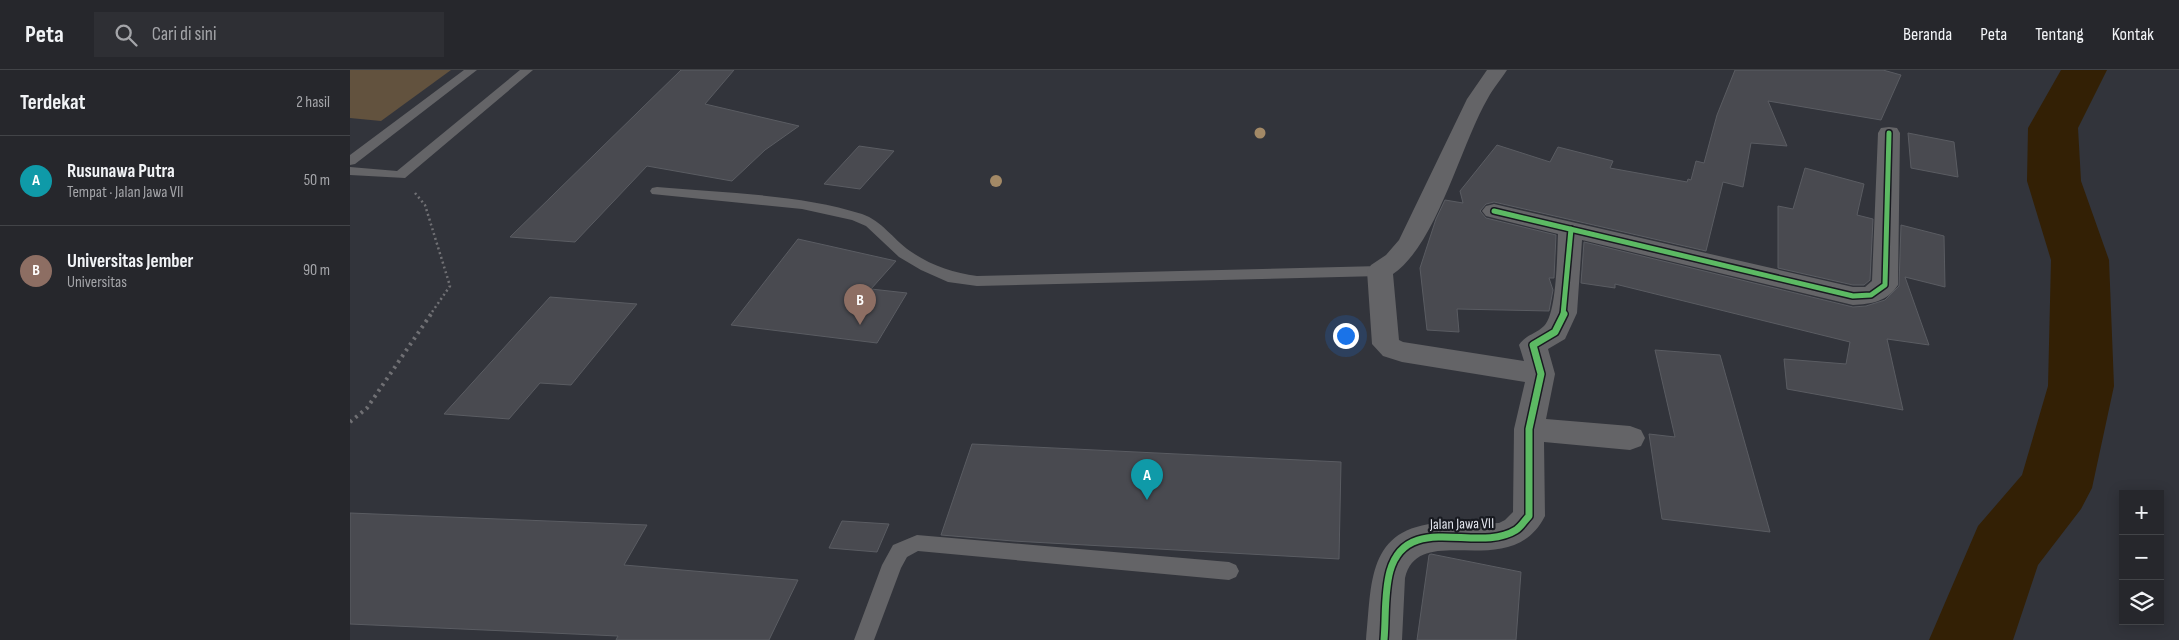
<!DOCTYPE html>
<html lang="id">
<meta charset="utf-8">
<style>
body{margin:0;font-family:"Sofia Sans Condensed",sans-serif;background:#2e2f34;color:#f1f3f6}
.controls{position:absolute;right:15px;bottom:15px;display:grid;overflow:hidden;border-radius:0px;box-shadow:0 2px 12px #0003}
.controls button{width:45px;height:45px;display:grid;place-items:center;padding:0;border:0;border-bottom:1px solid #424448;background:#26272c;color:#f1f3f6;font:25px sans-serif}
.you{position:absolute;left:995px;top:265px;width:18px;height:18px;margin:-12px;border:4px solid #fff;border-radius:50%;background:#1a73e8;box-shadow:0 0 0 8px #1a73e833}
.badge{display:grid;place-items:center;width:32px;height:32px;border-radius:50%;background:#a5a8af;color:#fff;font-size:16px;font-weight:700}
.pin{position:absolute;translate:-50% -41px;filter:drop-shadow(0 1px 2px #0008)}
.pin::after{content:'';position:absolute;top:26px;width:18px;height:15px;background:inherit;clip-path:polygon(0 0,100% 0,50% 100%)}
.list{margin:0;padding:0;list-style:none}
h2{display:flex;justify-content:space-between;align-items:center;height:65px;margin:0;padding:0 20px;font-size:21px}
h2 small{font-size:16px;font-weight:400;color:#a4a5a9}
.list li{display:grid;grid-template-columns:32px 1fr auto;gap:15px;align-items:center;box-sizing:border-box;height:90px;padding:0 20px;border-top:1px solid #424448}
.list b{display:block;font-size:19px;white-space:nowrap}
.list p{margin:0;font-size:16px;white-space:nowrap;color:#a4a5a9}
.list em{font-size:16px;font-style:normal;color:#a4a5a9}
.icon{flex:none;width:28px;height:28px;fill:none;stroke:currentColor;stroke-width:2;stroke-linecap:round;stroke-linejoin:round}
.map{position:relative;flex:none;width:1829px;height:570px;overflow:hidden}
header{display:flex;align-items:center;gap:30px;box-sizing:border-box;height:70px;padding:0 25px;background:#26272c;border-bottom:1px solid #424448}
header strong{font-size:24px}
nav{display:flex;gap:28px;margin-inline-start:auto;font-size:18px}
.search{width:350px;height:45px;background:#2e2f34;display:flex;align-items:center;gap:12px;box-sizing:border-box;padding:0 18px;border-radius:0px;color:#a4a5a9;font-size:19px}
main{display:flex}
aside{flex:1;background:#26272c}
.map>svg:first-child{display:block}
</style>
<header>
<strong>Peta</strong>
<div class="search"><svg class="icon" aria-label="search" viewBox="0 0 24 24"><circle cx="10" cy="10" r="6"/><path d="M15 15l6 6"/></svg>Cari di sini</div>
<nav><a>Beranda</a><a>Peta</a><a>Tentang</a><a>Kontak</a></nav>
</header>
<main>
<aside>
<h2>Terdekat<small>2 hasil</small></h2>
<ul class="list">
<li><span class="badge" style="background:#0f9aa8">A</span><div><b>Rusunawa Putra</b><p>Tempat · Jalan Jawa VII</p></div><em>50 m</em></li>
<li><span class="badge" style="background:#8d6e63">B</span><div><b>Universitas Jember</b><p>Universitas</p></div><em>90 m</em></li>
</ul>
</aside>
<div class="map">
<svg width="1829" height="570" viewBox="0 0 1829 570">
<rect width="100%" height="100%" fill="#32343b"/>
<path fill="#62523e" d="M0 0H101L31 51 0 48Z"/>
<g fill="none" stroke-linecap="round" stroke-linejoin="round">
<path fill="#332005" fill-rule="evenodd" d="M1711 0H1757L1728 58 1731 111 1759 190 1764 316 1742 418 1731 439 1688 495 1663 570H1579L1628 456 1672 405 1698 316 1701 190 1677 111 1678 58Z"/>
</g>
<path fill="#494a50" stroke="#5a5c62" d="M331 0H384L355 34 449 56 415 80 382 111 297 96 225 172 160 167Z
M1385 0H1533L1551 5 1531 50 1418 31 1437 76 1401 73 1393 117 1373 112 1356 181 1144 132 1136 134 1130 141 1136 148 1206 165 1204 208H1199L1203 220 1199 241 1107 239 1109 262 1077 260 1070 198 1086 149 1095 130 1113 133 1110 121 1147 75 1200 92 1208 77 1263 91 1260 98 1337 112 1338 109 1341 110 1346 91 1354 93 1367 45Z
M1558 63 1604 72 1608 107 1561 98Z
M509 76 544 81 510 119 474 114Z
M1455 98 1514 114 1507 145 1523 149 1520 210 1514 215H1503L1428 198V136L1443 139Z
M1551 155 1594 166 1595 217 1555 207 1579 275 1537 269 1553 340 1437 319 1434 289 1496 294 1500 272 1265 214V218L1231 213 1234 172 1503 237 1516 236 1535 230 1549 216Z
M448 169 546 191 521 219 557 223 527 273 381 255Z
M200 227 287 234 221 315 190 313 159 349 94 344Z
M1305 280 1370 285 1420 462 1312 449 1299 364 1325 367Z
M622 374 991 392 989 489 663 471 591 465Z
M0 443 297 455 274 495 448 510 419 570H266L268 566 0 554Z
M492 451 539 454 527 482 479 478Z
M1081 484 1171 502 1166 570H1067L1079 485Z"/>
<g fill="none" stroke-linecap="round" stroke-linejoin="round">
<path stroke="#707074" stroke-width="2.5" stroke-dasharray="2 3" stroke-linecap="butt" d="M65 123 75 135 100 216 80 245"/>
<path stroke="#707074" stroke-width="4" stroke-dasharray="2.5 4.5" stroke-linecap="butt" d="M0 352 17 338 81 244"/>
<path fill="#646467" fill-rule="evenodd" d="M114 0H127L5 94 0 95V85Z
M170 0H183L55 108 0 105V97L47 101Z
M307 117C371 123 451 124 512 144 532 151 543 169 560 181 580 195 603 203 627 206L1030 196 1037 201 1030 206 627 216 598 212 571 200 549 187 516 156 502 150 452 139 302 124 300 121 302 118Z
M567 465 879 492 886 495 889 501 886 507 879 510 568 481 557 487 551 498 524 570H504L532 495 543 475Z"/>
<path fill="#646467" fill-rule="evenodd" d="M1137 0H1157C1151 9 1143 19 1138 28 1110 76 1087 174 1043 204L1049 270 1053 272 1174 291 1169 275C1175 265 1186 264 1194 256 1207 244 1207 183 1208 164L1136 146 1132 141 1136 136 1144 134 1503 217H1515L1522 211 1528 63 1531 58 1539 57 1547 58 1550 63 1548 215C1537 232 1521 234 1503 235L1232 170 1227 243 1215 269 1198 279 1205 304 1196 349 1280 356 1291 360 1295 368 1291 376 1280 380 1194 372 1195 446C1161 514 1069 449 1055 508L1052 570H1016C1022 514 1016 457 1091 453 1110 452 1129 454 1149 453L1155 450 1163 442 1164 359 1175 312 1052 292 1033 286 1022 274 1017 201 1021 195 1036 185 1049 170 1117 29Z"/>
<g stroke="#181a20" stroke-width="8">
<path id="cycleway-far1" d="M1144 141 1503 226 1521 225 1535 215 1539 63
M1213 245 1221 159"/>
</g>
<g stroke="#181a20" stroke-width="10">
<path id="cycleway" d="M1034 570C1036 547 1034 523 1040 501 1057 441 1128 484 1166 460 1171 457 1175 450 1179 446V359L1191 304 1183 275 1205 262 1214 244"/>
</g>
<use href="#cycleway-far1" stroke="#5cba63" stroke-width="5"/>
<use href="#cycleway" stroke="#5cba63" stroke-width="7"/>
</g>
<g fill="#a38966">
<circle cx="910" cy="63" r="5.5"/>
<circle cx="646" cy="111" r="6"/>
</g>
<g text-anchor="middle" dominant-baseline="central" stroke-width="4.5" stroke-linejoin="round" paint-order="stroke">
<g font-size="15" fill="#e3e6ee" stroke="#181a20">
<text transform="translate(1112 454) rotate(-1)">Jalan Jawa VII</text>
</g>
</g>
</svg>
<div class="controls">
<button>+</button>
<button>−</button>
<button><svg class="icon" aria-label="layers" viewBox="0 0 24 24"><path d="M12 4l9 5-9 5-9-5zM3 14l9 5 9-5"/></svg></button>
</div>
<div class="you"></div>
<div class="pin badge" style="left:797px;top:430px;background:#0f9aa8">A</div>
<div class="pin badge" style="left:510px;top:255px;background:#8d6e63">B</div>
</div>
</main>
